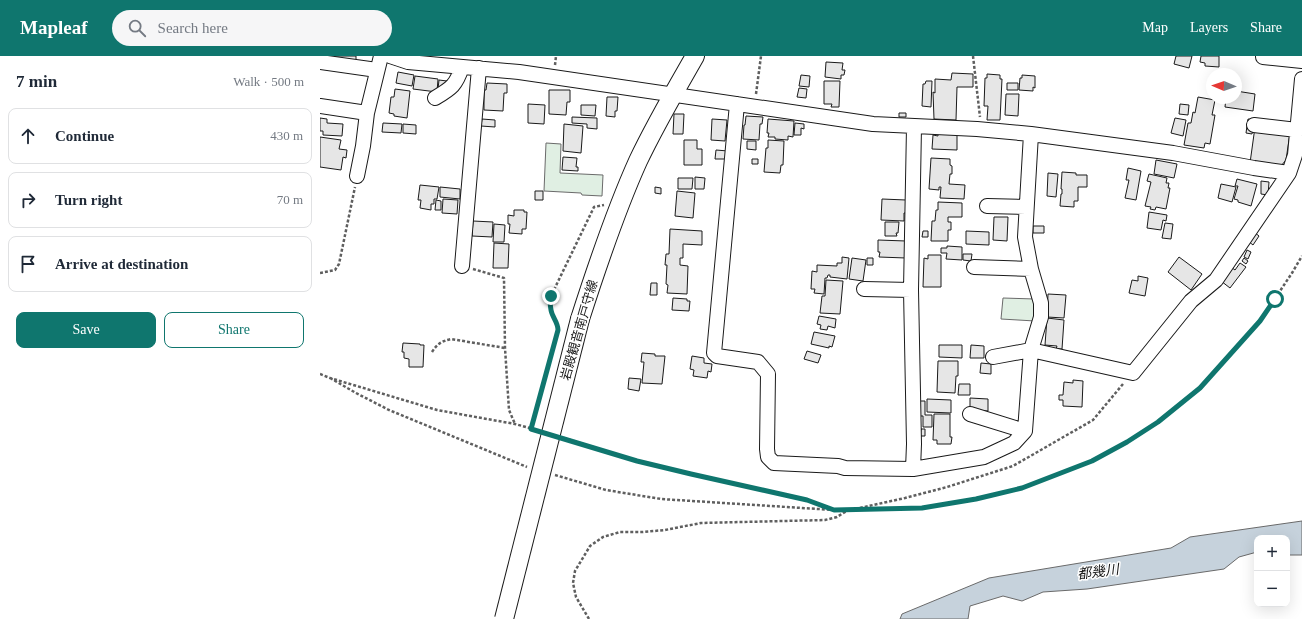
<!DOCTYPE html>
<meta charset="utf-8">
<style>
body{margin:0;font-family:"Times New Roman","Noto Sans JP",serif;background:#f6f6f7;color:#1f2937}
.controls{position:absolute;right:12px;bottom:12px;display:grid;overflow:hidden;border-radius:8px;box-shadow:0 4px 16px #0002}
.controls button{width:36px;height:36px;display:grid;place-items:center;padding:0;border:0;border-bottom:1px solid #e0e1e3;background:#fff;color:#1f2937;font:20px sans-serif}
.compass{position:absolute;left:886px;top:12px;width:36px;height:36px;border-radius:50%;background:#fff;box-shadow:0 4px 16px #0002;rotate:272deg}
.stop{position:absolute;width:12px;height:12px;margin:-9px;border:3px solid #0f766e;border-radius:50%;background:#fff}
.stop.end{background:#0f766e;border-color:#fff;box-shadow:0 1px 4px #0008}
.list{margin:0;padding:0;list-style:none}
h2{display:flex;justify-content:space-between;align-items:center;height:52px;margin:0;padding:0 16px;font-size:17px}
h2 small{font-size:13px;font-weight:400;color:#747a83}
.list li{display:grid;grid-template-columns:26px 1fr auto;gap:12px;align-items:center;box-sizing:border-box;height:56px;margin:0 8px 8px;padding:0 8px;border:1px solid #e0e1e3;border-radius:8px}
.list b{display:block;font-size:15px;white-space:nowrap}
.list em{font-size:13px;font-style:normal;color:#747a83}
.actions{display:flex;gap:8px;padding:12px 16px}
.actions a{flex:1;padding:9px 0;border:1px solid #0f766e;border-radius:8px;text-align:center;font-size:14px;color:#0f766e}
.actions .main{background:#0f766e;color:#fff}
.icon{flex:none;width:22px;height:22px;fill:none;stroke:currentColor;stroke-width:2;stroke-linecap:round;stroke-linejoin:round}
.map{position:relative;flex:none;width:982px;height:563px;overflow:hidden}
header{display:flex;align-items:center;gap:24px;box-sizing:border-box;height:56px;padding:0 20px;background:#0f766e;color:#fff}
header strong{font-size:19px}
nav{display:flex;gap:22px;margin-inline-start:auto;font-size:14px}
.search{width:280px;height:36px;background:#f6f6f7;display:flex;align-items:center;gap:10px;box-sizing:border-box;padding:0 14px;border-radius:22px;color:#747a83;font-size:15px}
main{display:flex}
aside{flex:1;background:#fff}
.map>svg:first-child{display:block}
</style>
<header>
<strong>Mapleaf</strong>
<div class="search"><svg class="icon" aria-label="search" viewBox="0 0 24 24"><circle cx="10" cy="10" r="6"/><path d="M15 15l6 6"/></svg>Search here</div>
<nav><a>Map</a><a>Layers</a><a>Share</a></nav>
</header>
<main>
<aside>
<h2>7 min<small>Walk · 500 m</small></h2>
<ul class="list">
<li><svg class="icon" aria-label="ahead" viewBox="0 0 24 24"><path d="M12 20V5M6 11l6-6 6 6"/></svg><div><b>Continue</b></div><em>430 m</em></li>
<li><svg class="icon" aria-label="right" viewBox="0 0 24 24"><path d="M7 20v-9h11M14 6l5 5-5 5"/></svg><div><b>Turn right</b></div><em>70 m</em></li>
<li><svg class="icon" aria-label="arrive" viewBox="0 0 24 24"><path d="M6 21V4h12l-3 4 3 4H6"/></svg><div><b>Arrive at destination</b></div></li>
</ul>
<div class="actions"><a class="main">Save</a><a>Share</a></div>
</aside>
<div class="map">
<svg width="982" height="563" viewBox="0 0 982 563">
<rect width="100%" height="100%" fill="#fff"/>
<path fill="#e0efe3" stroke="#6a6a6a" d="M226 87 241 88 240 117 283 119 282 140 262 139 261 137 224 135Z
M683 242 715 243V265L681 263Z"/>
<path fill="#c6d2dc" stroke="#6a6a6a" d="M982 465V499H967V482H937V496L919 501 904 513 767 533 723 536 702 545 683 540 650 550 648 563H580L582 558 669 522 851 492 870 481Z"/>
<path fill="#e6e6e6" stroke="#1a1a1a" d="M0 0H36V7Z
M856 0H872L869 12 854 8Z
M881 0H899V11L885 10V7L880 6Z
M506 6 523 7 522 14H525L524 19H521V23L505 21Z
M78 16 94 19 92 30 76 27Z
M632 17 653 18V31H637L636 64 614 63 613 36 615 37V23L631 24Z
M667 18 680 19V23H682L680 64H667L668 50H664L665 22H667Z
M481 19 490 20 489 31 479 30Z
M702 19 715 20V32L713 31V35L699 34 700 22H702Z
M95 20 118 23 117 36 93 33Z
M119 24 127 25 126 33H118Z
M504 25H520L519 51H511L512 48H504Z
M606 25H612L611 51 602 50 603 28H605Z
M167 27 187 28V37H184L183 55 164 54V34H166Z
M687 27H698V34H687Z
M479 32 487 33 486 42 477 41Z
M75 33 90 35 87 62 74 60V58L69 57 71 41H74Z
M229 34H250V46H247L246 59 229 58Z
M916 35 935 38 933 55 905 51 906 42H916Z
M686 38H699L698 60 685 59Z
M287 41H298L297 55H295V61L286 60Z
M878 41 895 44 892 59H895L890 88 885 87 884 92 864 89 868 67H871L873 56 875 57Z
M208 48 225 49 224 68 208 67Z
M860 48 869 49 868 59 859 58Z
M261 49H276L275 60 261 59Z
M579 57H586V61H579Z
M354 58H364L363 78H353Z
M426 60 443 61 442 68H440L439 84 423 83 424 69H425Z
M252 61 277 62V73L267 72V68L252 67Z
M0 62 7 63V67L23 68 22 80 3 79V75H0Z
M855 62 866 64 863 80 851 77Z
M162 63 175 64V71L161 70Z
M392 63 407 64 405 85 391 84Z
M448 63 474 65 473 81 468 80V84L455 83V81H448L449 77H447Z
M928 63 935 64 932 78 926 77Z
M63 67 82 68 81 77 62 76Z
M475 67 484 68V73L481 72V79H474Z
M83 68 96 69V78L83 77Z
M244 68 263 70 261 97 243 95Z
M935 71 970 77 966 104 960 111 930 107Z
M618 77 637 78V94L612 93 613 79 618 80Z
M0 81 21 84 19 93 27 94 26 102 23 101 21 114 0 111Z
M364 84H377V93H382V109H364Z
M448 84 464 85 463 109H461L460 117 444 116 446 92H448Z
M427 85H436V94L427 93Z
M396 94 408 95 407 103H395Z
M243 101 257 102 256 111H258V115L242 114Z
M611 102 630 103V109L632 110V118H630L629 128 645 129 644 143 620 142 621 131H619V134L609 133Z
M432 103H438V108H432Z
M836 104 857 108 854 122 834 118Z
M808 112 821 115 816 144 805 142 809 124H806Z
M742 116 756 117V119H767V131H758V145H754V151L740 150 741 138H742V133H741Z
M728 117 738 118 736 141 727 140Z
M829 118 847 122 846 127H849L848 132H850L846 153 836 151 835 154 830 153 831 151 825 150 831 126 827 125Z
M375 121 385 122 384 133H375Z
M358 122H373L372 133H358Z
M917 123 937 128 931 150 918 146V144L914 143 918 130H915Z
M941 125 949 126 948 139 941 138Z
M901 128 916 131 912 146 898 142Z
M100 129 119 131 117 143H114V148H111V154L100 152 101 144H98Z
M120 131 140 133V143L120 141Z
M335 131 341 132V138L335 137Z
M215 135H223V144H215Z
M357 135 375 137 373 162 355 160Z
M123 143 138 144 137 158 122 157Z
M562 143 586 144V157H584V165L561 164Z
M116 144 121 145V154H115Z
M618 146 642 147V161H628V166H631V174H628V185H611L612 165H615L616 154H618Z
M194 154H204V156H207L206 173H202V178L189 177 190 168H188V159L194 160Z
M829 156 847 159 846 165 843 164 841 174 827 172Z
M674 161H688L687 185 673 184Z
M153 165 173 166 172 181 152 180Z
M565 166H579L578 177H576L577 180H565Z
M845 167 853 168 851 183 842 182Z
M174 168 185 169 184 186H173Z
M713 170H724V177H713Z
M350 173 382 175V189L363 188V202H360V209L368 210 367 238 347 237 348 229 346 228 347 209H345L346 198H349Z
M603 175H608V181H602Z
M646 175 669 176V189L646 188Z
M934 176 939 180 933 189 928 185Z
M558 184 586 185V202L559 201 560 196H558Z
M174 187 189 188 188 212H173Z
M627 190 642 191V204L626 203 627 197H621V192H627Z
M927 194 931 196 928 203 924 201Z
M643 198H652L651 205 643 204Z
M608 199H621V231H603L604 202 608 203Z
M522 201 529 202 527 223 510 221V219H508L507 222H505L504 238 494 237 495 233H491L492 215 497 216V209L517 210V207H522Z
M859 201 882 218 871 234 848 216Z
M532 202 546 204 543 225 529 223Z
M547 202H553V209H547Z
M924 202 928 205 926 208 922 205Z
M920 207 926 211 910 232 901 225 911 211 915 214Z
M818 220 828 222 825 240 809 237 812 224 818 225Z
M506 224 523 225 520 258 500 257 502 240H505Z
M331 227H337V239H330Z
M728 238 746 239 744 262 727 261Z
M353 242 367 243V245H370L369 255 352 254Z
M499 260 516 263 515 272 508 270 507 274 500 273 501 269 497 268Z
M727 262 744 264 742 293H736L737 290 725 289Z
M494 276 515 280 512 291 509 290V292L491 288Z
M83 287 100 288V289H104L103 311H89V303L84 302V296H82Z
M619 289H642V302L619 301Z
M651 289 664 290V302H650Z
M487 295 501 299 498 307 484 303Z
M322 297 335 298V300H345L342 328 322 327 324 306H321Z
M372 300 384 302V307L392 308 391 316 388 315 387 322 373 320 374 314 370 313Z
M618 305H638V320H636L635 337 617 336Z
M661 307 671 308V318L660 317Z
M309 322 321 323 319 335 308 333Z
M753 324 763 325 762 351 743 350V344H739V339H743L744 326 753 327Z
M639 328H650V339H638Z
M650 342 668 343V355L650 354Z
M607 343 631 344V357L607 356Z
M600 345H605V359H612V371H603V360H600Z
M614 358H630V381H632L631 388H617V384H613Z
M601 373H605V380H600Z"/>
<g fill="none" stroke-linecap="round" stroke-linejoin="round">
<g stroke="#1a1a1a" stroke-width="16">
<path id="minor" d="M70 0 88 6 199 16 553 68 657 73 711 78 853 97 934 112 969 117 975 99 982 23
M943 1 982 5
M0 6 57 14
M115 42C132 32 136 29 142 11
M417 48 394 297 397 300 438 306 448 318 447 393 448 401 454 407 518 410 525 412 593 413
M0 50 47 57
M934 69 977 74
M594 71 591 234 594 388 593 413 664 401 694 387 705 375 711 294 721 261V247L711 213 705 181 711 78
M37 120 43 90 47 57 61 0
M667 150 706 151
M142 210 159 12
M654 211 711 213
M544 233 591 234
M673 301 711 294 813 317 871 245 896 224 969 117
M650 358 705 375"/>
</g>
<g stroke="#1a1a1a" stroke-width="20">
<path id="major" d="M260 263C277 210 295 156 318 105 335 69 355 35 375 0"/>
</g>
<path stroke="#5f5f5f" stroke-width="2.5" stroke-dasharray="3 2" stroke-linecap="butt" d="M653 0 660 61
M235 9 236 0
M436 38 441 0
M153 213 184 222 185 292 189 354 195 368
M0 217 15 214 19 208 35 131
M112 296C117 288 122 285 131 283L185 292
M0 318 10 322 117 354 195 368 217 374
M10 322 36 337 69 354 207 411
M211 373 238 274C238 266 232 261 231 254 230 249 231 244 231 240L274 151 284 149
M244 382 317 405 371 418 487 444 510 452
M235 419 286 434 341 443 514 454 602 452 655 443 702 432 772 405 807 386 838 366 857 351 880 332 940 265 972 217 982 200
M535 453 585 442 627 431 693 410 773 364 803 328
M269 563 256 541 253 527 255 515 270 490 283 481 300 476H323L345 474 381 467 505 464 517 461 528 454"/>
<use href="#minor" stroke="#fff" stroke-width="14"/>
<use href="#major" stroke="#fff" stroke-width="18"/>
<g stroke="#1a1a1a" stroke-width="20" stroke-linecap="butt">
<path id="major-bridge" d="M184 563 260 263"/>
</g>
<use href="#major-bridge" stroke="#fff" stroke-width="18"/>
</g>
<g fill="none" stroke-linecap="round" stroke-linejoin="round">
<path stroke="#0f766e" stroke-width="5" d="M231 240C230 244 230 249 231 254 232 261 238 266 238 274L211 373 317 405 371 418 487 444 514 454 602 452 656 443 702 432 772 405 807 386 838 366 880 332 940 265 955 243"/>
</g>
<g text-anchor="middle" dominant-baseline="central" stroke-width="3" stroke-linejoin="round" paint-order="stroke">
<g font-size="13" fill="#1a1a1a" stroke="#fff">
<text transform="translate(259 274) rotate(-74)">岩殿観音南戸守線</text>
</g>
<g font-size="14" font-style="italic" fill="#1a1a1a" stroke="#fff">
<text transform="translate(778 516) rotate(-7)">都幾川</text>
</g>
</g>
</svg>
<div class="controls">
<button>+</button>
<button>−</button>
</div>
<svg class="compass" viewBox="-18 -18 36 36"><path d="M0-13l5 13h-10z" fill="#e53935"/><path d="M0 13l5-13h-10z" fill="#747a83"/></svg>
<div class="stop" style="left:955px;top:243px"></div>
<div class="stop end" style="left:231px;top:240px"></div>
</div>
</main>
